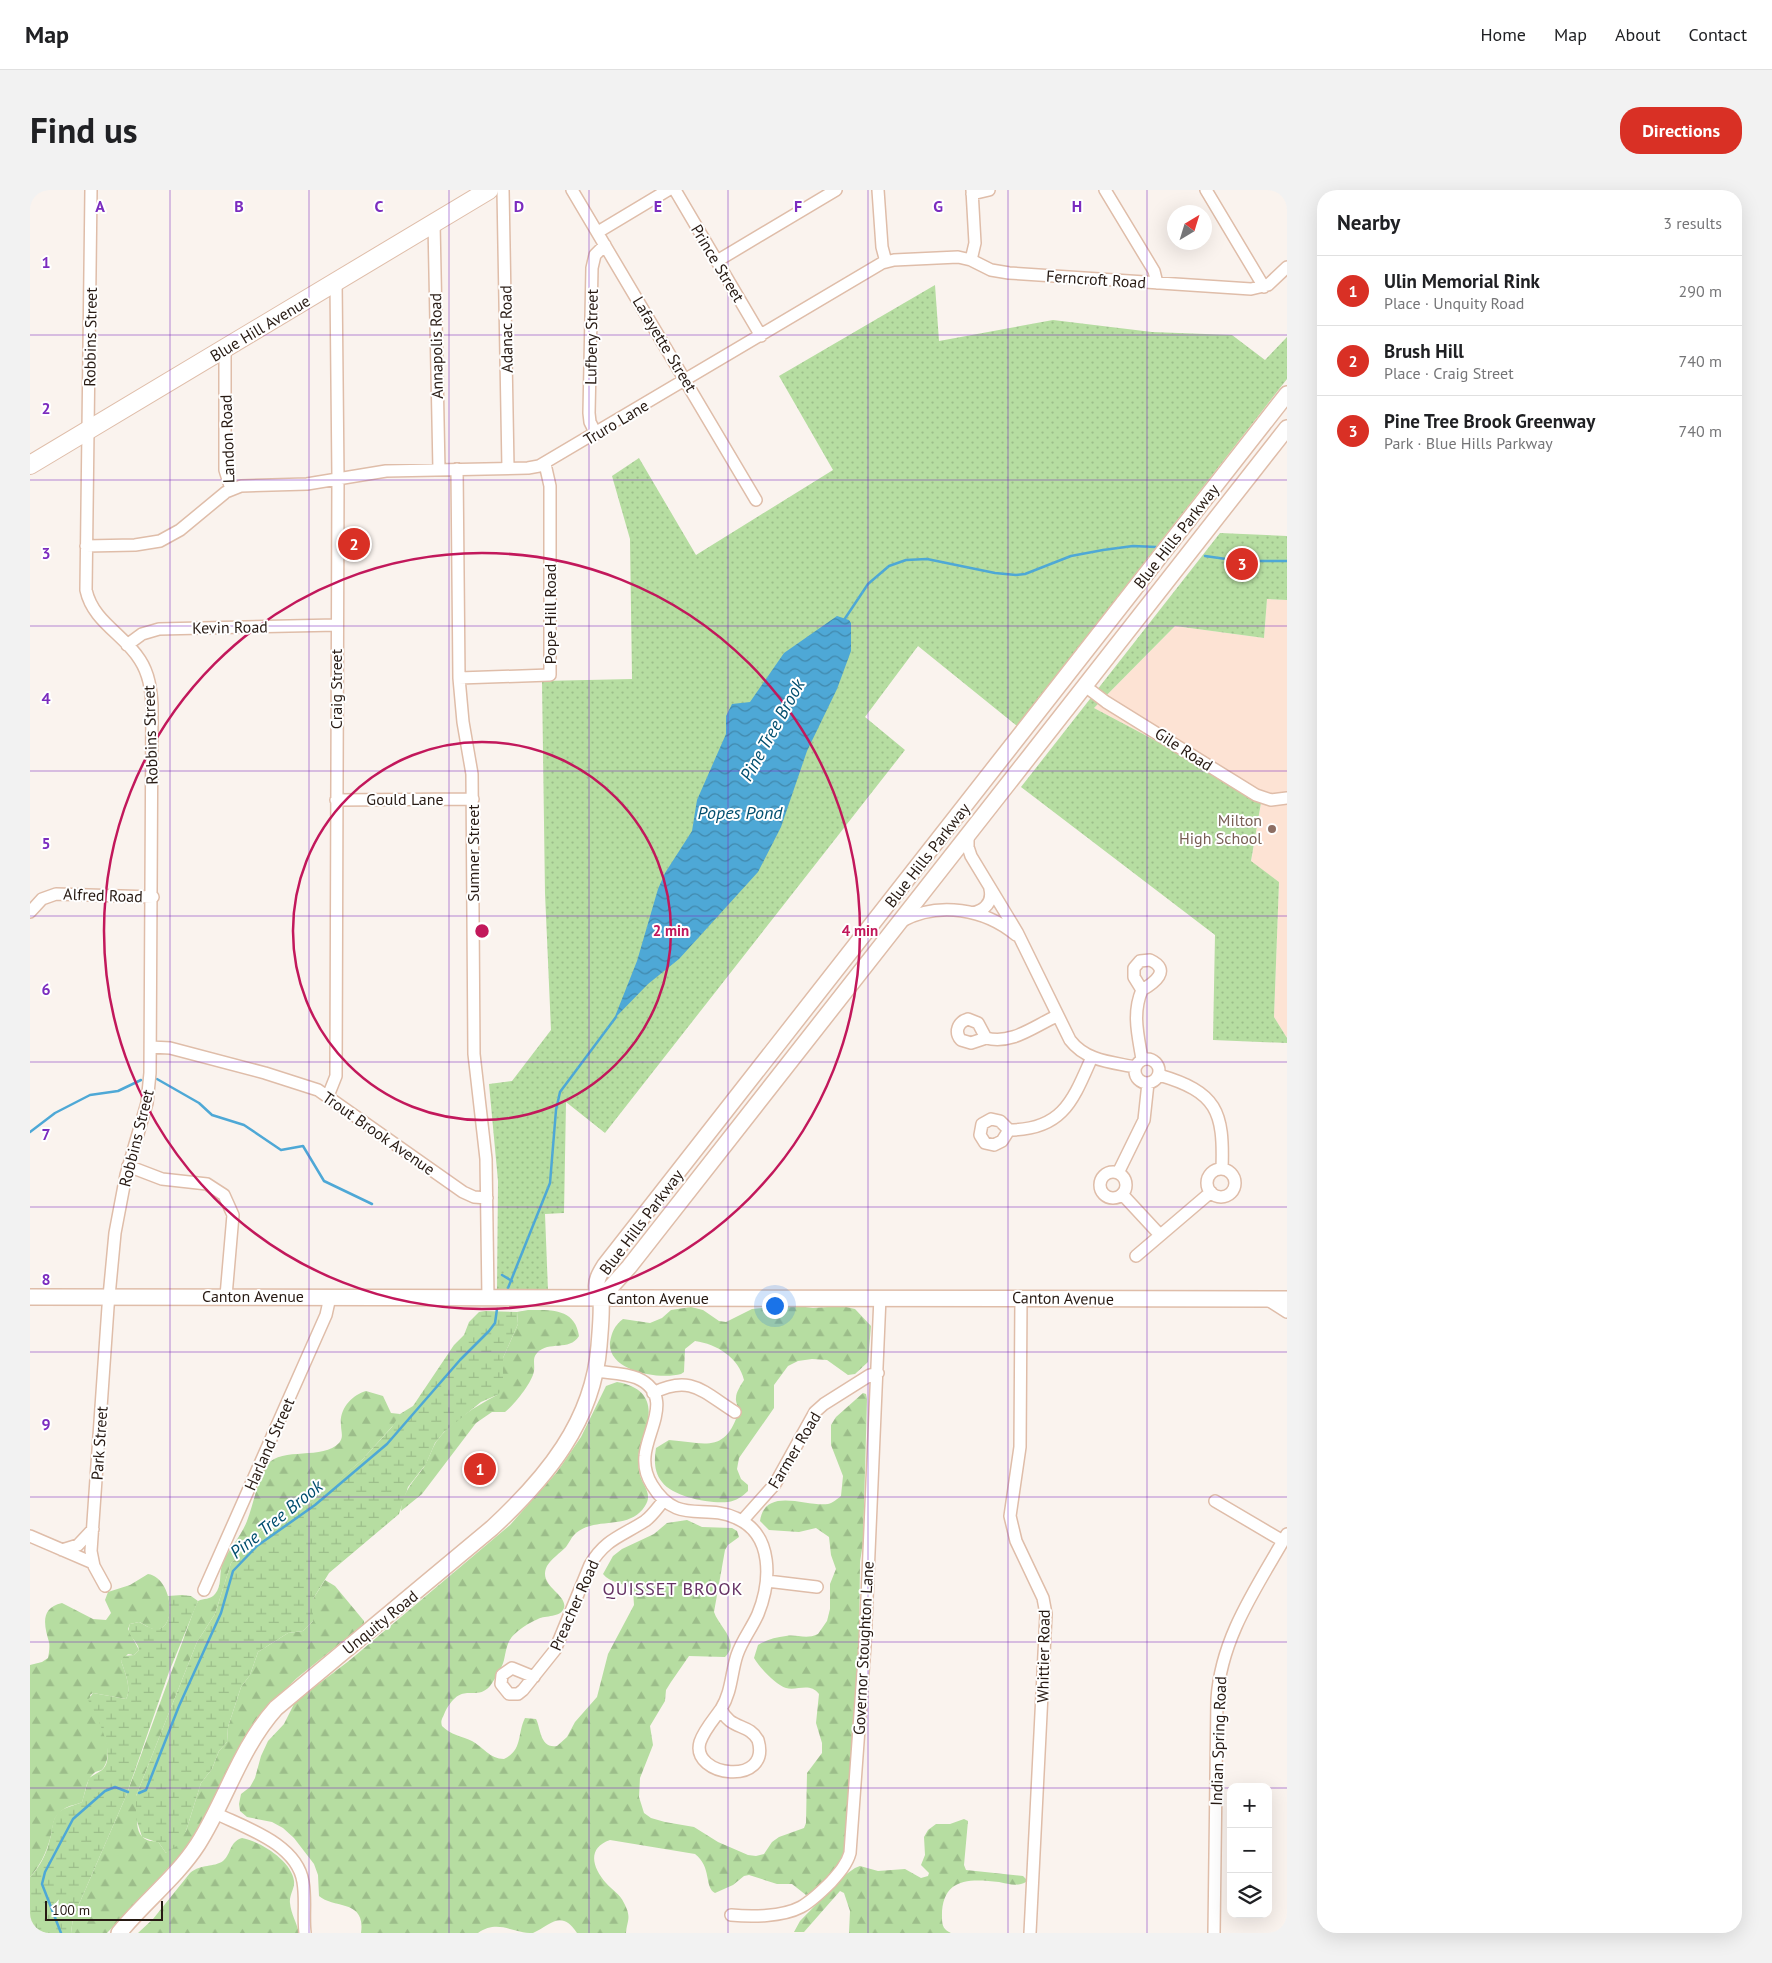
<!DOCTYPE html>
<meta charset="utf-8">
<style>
body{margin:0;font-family:"PT Sans",sans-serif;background:#f2f2f2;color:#202124}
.controls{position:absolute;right:15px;bottom:15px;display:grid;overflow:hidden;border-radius:10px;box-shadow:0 5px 20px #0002}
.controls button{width:45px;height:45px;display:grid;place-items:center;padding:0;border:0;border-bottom:1px solid #e0e0e0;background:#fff;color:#202124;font:25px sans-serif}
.compass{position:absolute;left:1137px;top:15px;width:45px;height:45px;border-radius:50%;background:#fff;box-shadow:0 5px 20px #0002;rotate:38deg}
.scale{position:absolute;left:15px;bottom:12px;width:118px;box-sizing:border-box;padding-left:5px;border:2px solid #271a13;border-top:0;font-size:14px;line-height:18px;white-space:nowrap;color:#271a13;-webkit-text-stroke:4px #fff;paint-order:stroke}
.you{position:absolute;left:744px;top:1115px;width:18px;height:18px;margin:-12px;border:4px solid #fff;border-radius:50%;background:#1a73e8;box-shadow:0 0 0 8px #1a73e833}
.badge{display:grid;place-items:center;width:32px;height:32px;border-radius:50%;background:#d93025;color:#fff;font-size:16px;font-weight:700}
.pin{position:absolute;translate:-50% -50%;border:2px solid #fff;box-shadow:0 1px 5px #0006}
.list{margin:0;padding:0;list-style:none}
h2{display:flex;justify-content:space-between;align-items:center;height:65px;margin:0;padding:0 20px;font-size:21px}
h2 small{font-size:16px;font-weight:400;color:#757577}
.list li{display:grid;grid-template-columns:32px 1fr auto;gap:15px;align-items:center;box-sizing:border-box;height:70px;padding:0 20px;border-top:1px solid #e0e0e0}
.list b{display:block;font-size:19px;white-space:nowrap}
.list p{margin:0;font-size:16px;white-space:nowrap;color:#757577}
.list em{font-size:16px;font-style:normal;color:#757577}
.icon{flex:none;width:28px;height:28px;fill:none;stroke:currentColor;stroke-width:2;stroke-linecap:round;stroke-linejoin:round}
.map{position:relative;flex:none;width:1257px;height:1743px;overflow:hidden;border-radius:20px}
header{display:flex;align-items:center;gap:30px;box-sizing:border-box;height:70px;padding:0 25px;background:#fff;border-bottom:1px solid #e0e0e0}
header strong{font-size:24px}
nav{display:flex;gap:28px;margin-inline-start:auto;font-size:18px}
.intro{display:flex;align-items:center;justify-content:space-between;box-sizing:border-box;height:120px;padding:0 30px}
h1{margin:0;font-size:35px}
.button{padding:12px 22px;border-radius:20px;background:#d93025;color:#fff;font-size:18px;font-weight:700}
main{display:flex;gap:30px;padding:0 30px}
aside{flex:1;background:#fff;border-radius:20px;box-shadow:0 5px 20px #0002}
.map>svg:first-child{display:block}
</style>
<header>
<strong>Map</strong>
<nav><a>Home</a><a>Map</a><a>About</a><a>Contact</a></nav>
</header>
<div class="intro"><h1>Find us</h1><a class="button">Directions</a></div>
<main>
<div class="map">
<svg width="1257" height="1743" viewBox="0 0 1257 1743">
<defs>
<pattern id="forest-firs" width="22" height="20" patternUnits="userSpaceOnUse" patternTransform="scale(1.25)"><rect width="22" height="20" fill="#b6dda1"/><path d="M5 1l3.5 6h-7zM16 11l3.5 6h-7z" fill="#9cbd8a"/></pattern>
<pattern id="wetland-marsh" width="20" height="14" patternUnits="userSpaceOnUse" patternTransform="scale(1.25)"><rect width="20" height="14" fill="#b6dda1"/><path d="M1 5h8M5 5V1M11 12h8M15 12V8" fill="none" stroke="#9cbd8a"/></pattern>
<pattern id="park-dots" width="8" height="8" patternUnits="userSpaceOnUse" patternTransform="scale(1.25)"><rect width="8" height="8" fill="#b6dda1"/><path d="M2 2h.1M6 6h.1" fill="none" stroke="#9cbd8a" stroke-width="1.8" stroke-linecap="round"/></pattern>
<pattern id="water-waves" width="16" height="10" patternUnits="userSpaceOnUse" patternTransform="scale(1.25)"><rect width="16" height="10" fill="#4ea8d6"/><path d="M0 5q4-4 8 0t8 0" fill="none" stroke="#4188ac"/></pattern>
</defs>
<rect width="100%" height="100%" fill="#faf3ee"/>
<path fill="#fde3d4" d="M1237 409 1257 410V848L1244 827 1249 692 1221 672 1232 607 1064 518 1145 436 1234 448Z"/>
<path fill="url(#forest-firs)" d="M760 1115 783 1118 812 1116 825 1119 841 1136 838 1172 825 1184 818 1185 797 1170 782 1169 768 1171 758 1176 744 1195V1218L709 1268 707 1279 711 1289 718 1295V1301C713 1306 706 1311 698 1312 680 1314 643 1307 632 1292 624 1282 624 1270 626 1258L639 1250C672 1252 695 1265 708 1223 710 1217 705 1214 706 1208 706 1202 711 1195 714 1190 709 1168 687 1154 665 1151L655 1159 654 1182 651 1184C629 1190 577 1181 580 1152 582 1142 584 1136 593 1129L620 1133 632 1128 641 1120 661 1117 673 1120 689 1131 696 1132 722 1119Z
M498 1120C521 1120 545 1118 549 1146 539 1162 519 1150 507 1163 502 1168 505 1175 504 1181 502 1193 484 1215 475 1222H462L446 1233 392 1304 371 1321C373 1301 383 1292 394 1277 399 1269 401 1260 406 1252 421 1231 445 1217 467 1205L473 1168 488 1134 487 1122Z
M587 1192C621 1198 624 1219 613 1247 608 1258 607 1273 610 1285 613 1296 623 1304 615 1316 599 1342 563 1325 544 1345 541 1348 539 1353 536 1357 530 1363 521 1369 517 1376 507 1396 538 1404 534 1418 530 1428 516 1425 508 1429 501 1432 494 1436 488 1441 477 1450 477 1456 474 1470 472 1478 465 1489 460 1496 445 1513 432 1489 415 1522 413 1528 410 1530 412 1536 421 1545 431 1546 442 1551 453 1557 460 1569 474 1569 493 1560 487 1544 495 1528L506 1529C511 1539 510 1559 527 1556L537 1547 545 1532 567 1507 578 1464 604 1415 603 1400C593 1392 580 1393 573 1384L583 1366 592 1359 624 1344 637 1333 657 1330 672 1337 702 1338 707 1341 709 1347 698 1355 695 1360 684 1422C689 1437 711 1452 695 1467L659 1466 641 1492 636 1500 635 1511 620 1536 623 1555 610 1588 609 1607 614 1623 621 1628 635 1632 664 1637 688 1652 718 1665 726 1666 734 1664 742 1652 749 1647 774 1638 776 1633 777 1583 792 1563V1553L786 1533 789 1504C780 1492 767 1501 756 1498 746 1495 729 1477 724 1468L728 1455C736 1450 746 1447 756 1446 767 1444 776 1450 788 1444L797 1431 800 1419V1394L806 1379 801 1365 799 1347 786 1338 769 1342 739 1340 730 1331C735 1296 776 1317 798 1314 803 1313 807 1309 811 1306L813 1286 801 1255V1235L806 1227 833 1203 836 1204 837 1209 833 1353 830 1372 829 1460 815 1659C809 1677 794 1697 776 1705L762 1694H747L719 1685 714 1686 703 1695 685 1703C674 1697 682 1677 665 1664L580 1650C557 1658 562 1677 576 1693 582 1700 590 1704 594 1713 602 1728 597 1730 596 1743H547C531 1719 521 1735 503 1743 482 1743 468 1729 448 1743H331C336 1709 304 1719 289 1706L288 1685 284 1674 264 1648 253 1638 242 1632 217 1627 210 1621 209 1614 211 1604 220 1597 225 1588 231 1566 238 1551 254 1534 265 1512 320 1470 480 1335 527 1282 551 1247 576 1196Z
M336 1201 353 1206 361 1223 370 1224 369 1229 332 1270 298 1299 279 1314 233 1339 201 1373 185 1424 167 1452 106 1606C110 1619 101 1643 117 1650 121 1652 125 1650 129 1653L136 1663 156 1641 171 1593 182 1579 189 1561 197 1552 198 1537 211 1497 220 1485 228 1462 258 1443 273 1441 283 1431V1409L295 1390 305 1396 334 1431V1434L267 1488 241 1513 158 1657 77 1743H41L43 1728 96 1606 164 1420 168 1411C174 1408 180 1410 185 1404 192 1396 189 1384 192 1375 198 1359 211 1347 217 1331 224 1313 227 1290 238 1274 251 1257 294 1270 309 1253 314 1247 311 1242 311 1235 309 1219 322 1205 336 1201Z
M118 1384C144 1388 148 1444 123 1439 118 1438 113 1433 109 1432L100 1434 98 1439 109 1460 104 1465 98 1464 91 1471C95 1482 102 1499 96 1509L63 1503 60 1505C66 1525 86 1556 74 1577 71 1582 68 1580 64 1583 55 1591 56 1602 52 1612 47 1615 39 1615 34 1619 21 1627 24 1636 20 1649 16 1663 10 1676 0 1687V1475L12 1472 18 1468C19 1463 20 1456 19 1452 14 1435 10 1418 32 1413L63 1429 76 1430 81 1423 75 1410 78 1402 100 1395Z
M934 1629 938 1631 934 1675 936 1680 993 1686 996 1689V1692C987 1697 979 1694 969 1692 937 1688 911 1689 912 1728 912 1736 914 1740 921 1743H819L820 1721 814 1703 810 1701 774 1742H764L770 1731 815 1685 825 1678 830 1676 848 1681 875 1679 891 1688 898 1686 899 1683 891 1675 895 1665 894 1647 898 1640 906 1634H920Z
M212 1648C230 1651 262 1671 264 1691 265 1698 259 1705 260 1713 261 1724 267 1733 269 1743H108L123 1729 160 1683C172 1673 183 1678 193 1671 202 1663 199 1652 212 1648Z"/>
<path fill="url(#wetland-marsh)" d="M455 1121 487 1122 488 1134 473 1168V1199L467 1205 451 1212 414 1242 405 1253 396 1274 378 1297 369 1324 299 1383 283 1409V1431L273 1441 258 1443 228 1462 220 1485 211 1497 198 1537 197 1552 189 1561 182 1579 171 1593 156 1641 148 1655 136 1663 129 1653 112 1647 106 1628V1606L167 1452 185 1424 201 1373 233 1339 279 1314 332 1270 362 1237 370 1224 383 1216 424 1155 434 1145 439 1132 449 1122Z
M152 1405 161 1406 168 1411 139 1482 96 1606 43 1728 41 1743H0V1687C10 1677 17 1663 20 1649 23 1640 21 1631 28 1623 34 1617 44 1616 52 1612L59 1588C63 1585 68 1583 72 1580 88 1566 66 1524 58 1510L63 1503 96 1509C102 1499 95 1482 91 1471L94 1466 104 1465 109 1460C108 1450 95 1446 100 1434L109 1432C113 1434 119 1438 124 1439 141 1441 141 1417 138 1406Z"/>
<path fill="url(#park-dots)" d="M905 95 909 151 1023 130 1122 142 1202 145 1235 170 1257 147V189L987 536 888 456 835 527 875 560 575 943 536 912 534 1023 515 1024 518 1101 467 1100 468 991 459 894 482 891 521 840 515 703 512 491 602 489 600 349 582 286 609 268 666 365 803 280 749 186Z
M1190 343 1257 346V410L1237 409 1234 448 1145 436 1064 518 1232 607 1221 671 1249 692 1244 827 1257 848V853L1183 850 1185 745 991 597Z"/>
<path fill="url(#water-waves)" d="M807 426 819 430 821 433V461L807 499 777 561 751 637 728 682 649 769 618 794 584 829 607 771 628 699 635 683 662 641 667 610 696 544V526L702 514 720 512 754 463Z"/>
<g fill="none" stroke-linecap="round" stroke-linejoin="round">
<path stroke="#4ea8d6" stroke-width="2.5" d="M1175 366 1210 371H1257
M814 430 838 394 859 376 876 370 897 369 965 383 986 385 995 384 1041 366 1073 360 1103 356 1126 357
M127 889 169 913 182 925 214 935 251 960 273 956 294 991 342 1014
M0 942 25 923 60 905 88 901 111 890
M472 1085 482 1091
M478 1098 520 993 526 920 530 902 586 827
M109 1603 116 1600 149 1516 191 1423 203 1381 227 1356 285 1315 357 1254 430 1170 459 1141 465 1133 467 1119
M31 1743 12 1694 15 1682 43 1629 75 1601 85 1597 98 1602"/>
<g stroke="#dfbda9" stroke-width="14">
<path id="minor" d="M61 0 56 400C63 432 94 444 110 470 119 484 121 499 122 515L120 883 117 913 96 985 85 1043 78 1117 61 1361 64 1376 75 1396
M473 0 478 278
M542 0 726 310
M645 0 731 146
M848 0 852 57 856 72
M1075 0 1124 81 1127 93
M1176 0 1234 97
M942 4 959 0
M404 33 409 280
M568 42 638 0
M941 70 945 53 942 0
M687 71 806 0
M195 158V280L201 299
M566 244 560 232 559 223 562 78 565 65 575 55
M427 279 429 488 433 532 442 584 444 864 456 969 458 1108
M56 356 105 355 130 351 150 340 196 302 211 296 277 294 356 281 498 278 509 276 852 73 864 70 928 67 941 70 961 80 979 83 1221 99 1238 95 1257 77
M97 455 112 444 129 439 307 435
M429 488 520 485V296L515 274
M1055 496 1076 512 1226 605 1241 610 1257 608
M306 610 443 609
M938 646V657L941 666 987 742 1040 850C1056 871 1081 872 1105 877
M0 722 12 709 26 704 123 707
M943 723C955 720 963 712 960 699
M872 731C909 711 955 719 986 745
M1112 800 1104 787V778L1110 771 1120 770C1142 780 1124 793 1112 800 1102 823 1108 845 1112 869
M938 829 948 833 956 848 941 853 931 850C924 842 928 832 938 829Z
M956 848C982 855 1004 836 1027 826
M121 857 140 858 235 883 288 900 433 1002 444 1007 457 1008
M1105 881a12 12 0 1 1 24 0a12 12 0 1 1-24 0Z
M1129 885C1187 902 1194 921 1192 979
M298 906 306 886 308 288 306 91
M961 929 970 931 979 940 972 951 964 955 955 953 950 945 952 934Z
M979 940C1033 940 1043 910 1062 867
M98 976 132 989 177 994 194 1005 203 1025 196 1106
M1177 993a14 14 0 1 1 28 0a14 14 0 1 1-28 0Z
M1070 995a13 13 0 1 1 26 0a13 13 0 1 1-26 0Z
M1088 983 1114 930 1118 893
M1092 1004 1130 1045
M1106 1066 1181 1002
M991 1108 990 1257 980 1326 986 1351 1013 1408 1016 1424 1000 1743
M1238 1110 1257 1122
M566 1181C579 1183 595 1183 607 1188 645 1205 617 1240 615 1266 614 1276 617 1287 622 1295 647 1336 674 1313 706 1328 744 1344 741 1392 728 1424 722 1438 712 1450 707 1465 701 1483 702 1501 691 1519 700 1540 719 1533 728 1550 742 1597 660 1587 670 1552 674 1540 684 1529 691 1519
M623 1203C661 1184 673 1202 705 1222
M1185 1311 1253 1351
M712 1331 745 1294 785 1222 794 1214 840 1185 848 1183
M0 1346 63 1373
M32 1360 48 1355 63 1339
M737 1391 787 1397
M174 1400 296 1125 300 1107
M504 1487 482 1478 472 1485 471 1494 479 1504H488L493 1500 525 1460 560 1375C575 1349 592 1346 615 1331 623 1325 628 1317 634 1310
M185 1623C216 1638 267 1654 273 1692 276 1709 273 1726 275 1743
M701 1725C721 1727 752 1727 771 1717 782 1711 792 1701 801 1692 809 1683 817 1674 820 1663L835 1455 850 1107
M1184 1743 1187 1509C1191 1447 1227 1397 1257 1344"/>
</g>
<g stroke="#dfbda9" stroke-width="18">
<path id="major" d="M0 1107 1257 1109
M571 1108 599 1077 1257 238
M89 1743C114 1712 146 1688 168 1654 196 1610 210 1558 246 1518L462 1338C516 1288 563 1232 569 1156 570 1142 572 1125 571 1110 571 1107 568 1104 567 1100 565 1091 570 1083 575 1075L1257 204"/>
</g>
<g stroke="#dfbda9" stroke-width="20">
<path id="highway" d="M0 275 459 0"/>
</g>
<use href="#minor" stroke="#fff" stroke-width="11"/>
<use href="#major" stroke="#fff" stroke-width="15"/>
<use href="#highway" stroke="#fff" stroke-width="18"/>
</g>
<path fill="none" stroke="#7b2cbf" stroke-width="1" stroke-opacity="0.55" d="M140 0V1743M279 0V1743M419 0V1743M559 0V1743M698 0V1743M838 0V1743M978 0V1743M1117 0V1743M0 145H1257M0 290H1257M0 436H1257M0 581H1257M0 726H1257M0 872H1257M0 1017H1257M0 1162H1257M0 1307H1257M0 1452H1257M0 1598H1201M1238 1598H1257"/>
<g fill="none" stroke="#c2185b" stroke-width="2.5">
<circle cx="452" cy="741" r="189"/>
<circle cx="452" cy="741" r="378"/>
</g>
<circle fill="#8d6e63" stroke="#fff" stroke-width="2" cx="1242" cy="639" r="5"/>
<g text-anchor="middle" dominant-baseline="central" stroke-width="4" stroke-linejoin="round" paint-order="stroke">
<g font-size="16" fill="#271a13" stroke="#fff">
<text transform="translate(688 73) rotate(59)">Prince Street</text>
<text transform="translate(1066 89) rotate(4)">Ferncroft Road</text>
<text transform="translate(230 138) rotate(-31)">Blue Hill Avenue</text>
<text transform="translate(476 139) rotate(-91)">Adanac Road</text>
<text transform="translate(60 147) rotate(-89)">Robbins Street</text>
<text transform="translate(561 147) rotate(-89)">Lufbery Street</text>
<text transform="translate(635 154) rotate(59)">Lafayette Street</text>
<text transform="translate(406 156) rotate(-91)">Annapolis Road</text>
<text transform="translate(586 232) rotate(-31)">Truro Lane</text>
<text transform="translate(197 249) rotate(-92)">Landon Road</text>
<text transform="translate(1146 346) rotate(-52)">Blue Hills Parkway</text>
<text transform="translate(520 424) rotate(-90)">Pope Hill Road</text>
<text transform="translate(200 437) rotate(-1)">Kevin Road</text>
<text transform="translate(306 499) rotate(-90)">Craig Street</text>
<text transform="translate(120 545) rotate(-92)">Robbins Street</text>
<text transform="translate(1154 559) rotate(33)">Gile Road</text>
<text x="375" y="609">Gould Lane</text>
<text transform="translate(443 663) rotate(-90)">Sumner Street</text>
<text transform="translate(897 665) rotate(-52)">Blue Hills Parkway</text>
<text transform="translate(73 705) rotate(2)">Alfred Road</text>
<text transform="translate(349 943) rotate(35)">Trout Brook Avenue</text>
<text transform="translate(106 948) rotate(-76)">Robbins Street</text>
<text transform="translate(611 1032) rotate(-53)">Blue Hills Parkway</text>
<text x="223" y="1106">Canton Avenue</text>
<text x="628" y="1108">Canton Avenue</text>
<text transform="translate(1033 1108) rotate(1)">Canton Avenue</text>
<text transform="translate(69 1253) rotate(-86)">Park Street</text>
<text transform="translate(239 1254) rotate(-66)">Harland Street</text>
<text transform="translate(764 1260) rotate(-59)">Farmer Road</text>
<text transform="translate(544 1415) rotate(-66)">Preacher Road</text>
<text transform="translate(350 1432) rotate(-39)">Unquity Road</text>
<text transform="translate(833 1458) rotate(-87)">Governor Stoughton Lane</text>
<text transform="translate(1013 1466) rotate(-89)">Whittier Road</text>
<text transform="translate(1188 1551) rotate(-88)">Indian Spring Road</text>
</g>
<g font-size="16" fill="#785e54" stroke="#fff" text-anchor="end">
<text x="1232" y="630">Milton<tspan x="1232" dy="18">High School</tspan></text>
</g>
<g font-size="18" font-style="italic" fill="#024f6f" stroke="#fff">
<text transform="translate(742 540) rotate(-61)">Pine Tree Brook</text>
<text x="710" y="622">Popes Pond</text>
<text transform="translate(246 1329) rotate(-39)">Pine Tree Brook</text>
</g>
<g font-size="18" letter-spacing="1" fill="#663364" stroke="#fff">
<text x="643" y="1398">QUISSET BROOK</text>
</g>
</g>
<g font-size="16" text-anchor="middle" font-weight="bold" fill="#7b2cbf" stroke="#fff" stroke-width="4" stroke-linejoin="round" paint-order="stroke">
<text x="70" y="22">A</text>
<text x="209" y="22">B</text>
<text x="349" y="22">C</text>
<text x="489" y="22">D</text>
<text x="628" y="22">E</text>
<text x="768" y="22">F</text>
<text x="908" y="22">G</text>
<text x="1047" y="22">H</text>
<text x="16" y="78">1</text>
<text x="16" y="224">2</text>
<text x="16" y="369">3</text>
<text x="16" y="514">4</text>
<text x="16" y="659">5</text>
<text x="16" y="805">6</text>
<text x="16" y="950">7</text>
<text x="16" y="1095">8</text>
<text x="16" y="1240">9</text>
</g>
<circle cx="452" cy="741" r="8" fill="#c2185b" stroke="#fff" stroke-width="2.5"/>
<g font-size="15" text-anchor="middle" font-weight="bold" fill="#c2185b" stroke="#fff" stroke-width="4" stroke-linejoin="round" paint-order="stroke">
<text x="641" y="746">2 min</text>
<text x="830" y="746">4 min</text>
</g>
</svg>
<div class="controls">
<button>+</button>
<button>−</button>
<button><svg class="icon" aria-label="layers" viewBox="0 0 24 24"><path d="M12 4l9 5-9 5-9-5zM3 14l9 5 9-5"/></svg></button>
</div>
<svg class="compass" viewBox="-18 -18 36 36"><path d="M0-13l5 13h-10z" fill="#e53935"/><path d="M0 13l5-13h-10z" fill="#757577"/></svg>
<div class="scale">100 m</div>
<div class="you"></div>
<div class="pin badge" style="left:450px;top:1279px">1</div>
<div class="pin badge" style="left:324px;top:354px">2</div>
<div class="pin badge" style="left:1212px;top:374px">3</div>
</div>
<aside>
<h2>Nearby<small>3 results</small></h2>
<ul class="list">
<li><span class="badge">1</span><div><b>Ulin Memorial Rink</b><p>Place · Unquity Road</p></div><em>290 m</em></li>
<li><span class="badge">2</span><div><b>Brush Hill</b><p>Place · Craig Street</p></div><em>740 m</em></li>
<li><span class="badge">3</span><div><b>Pine Tree Brook Greenway</b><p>Park · Blue Hills Parkway</p></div><em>740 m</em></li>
</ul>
</aside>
</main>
